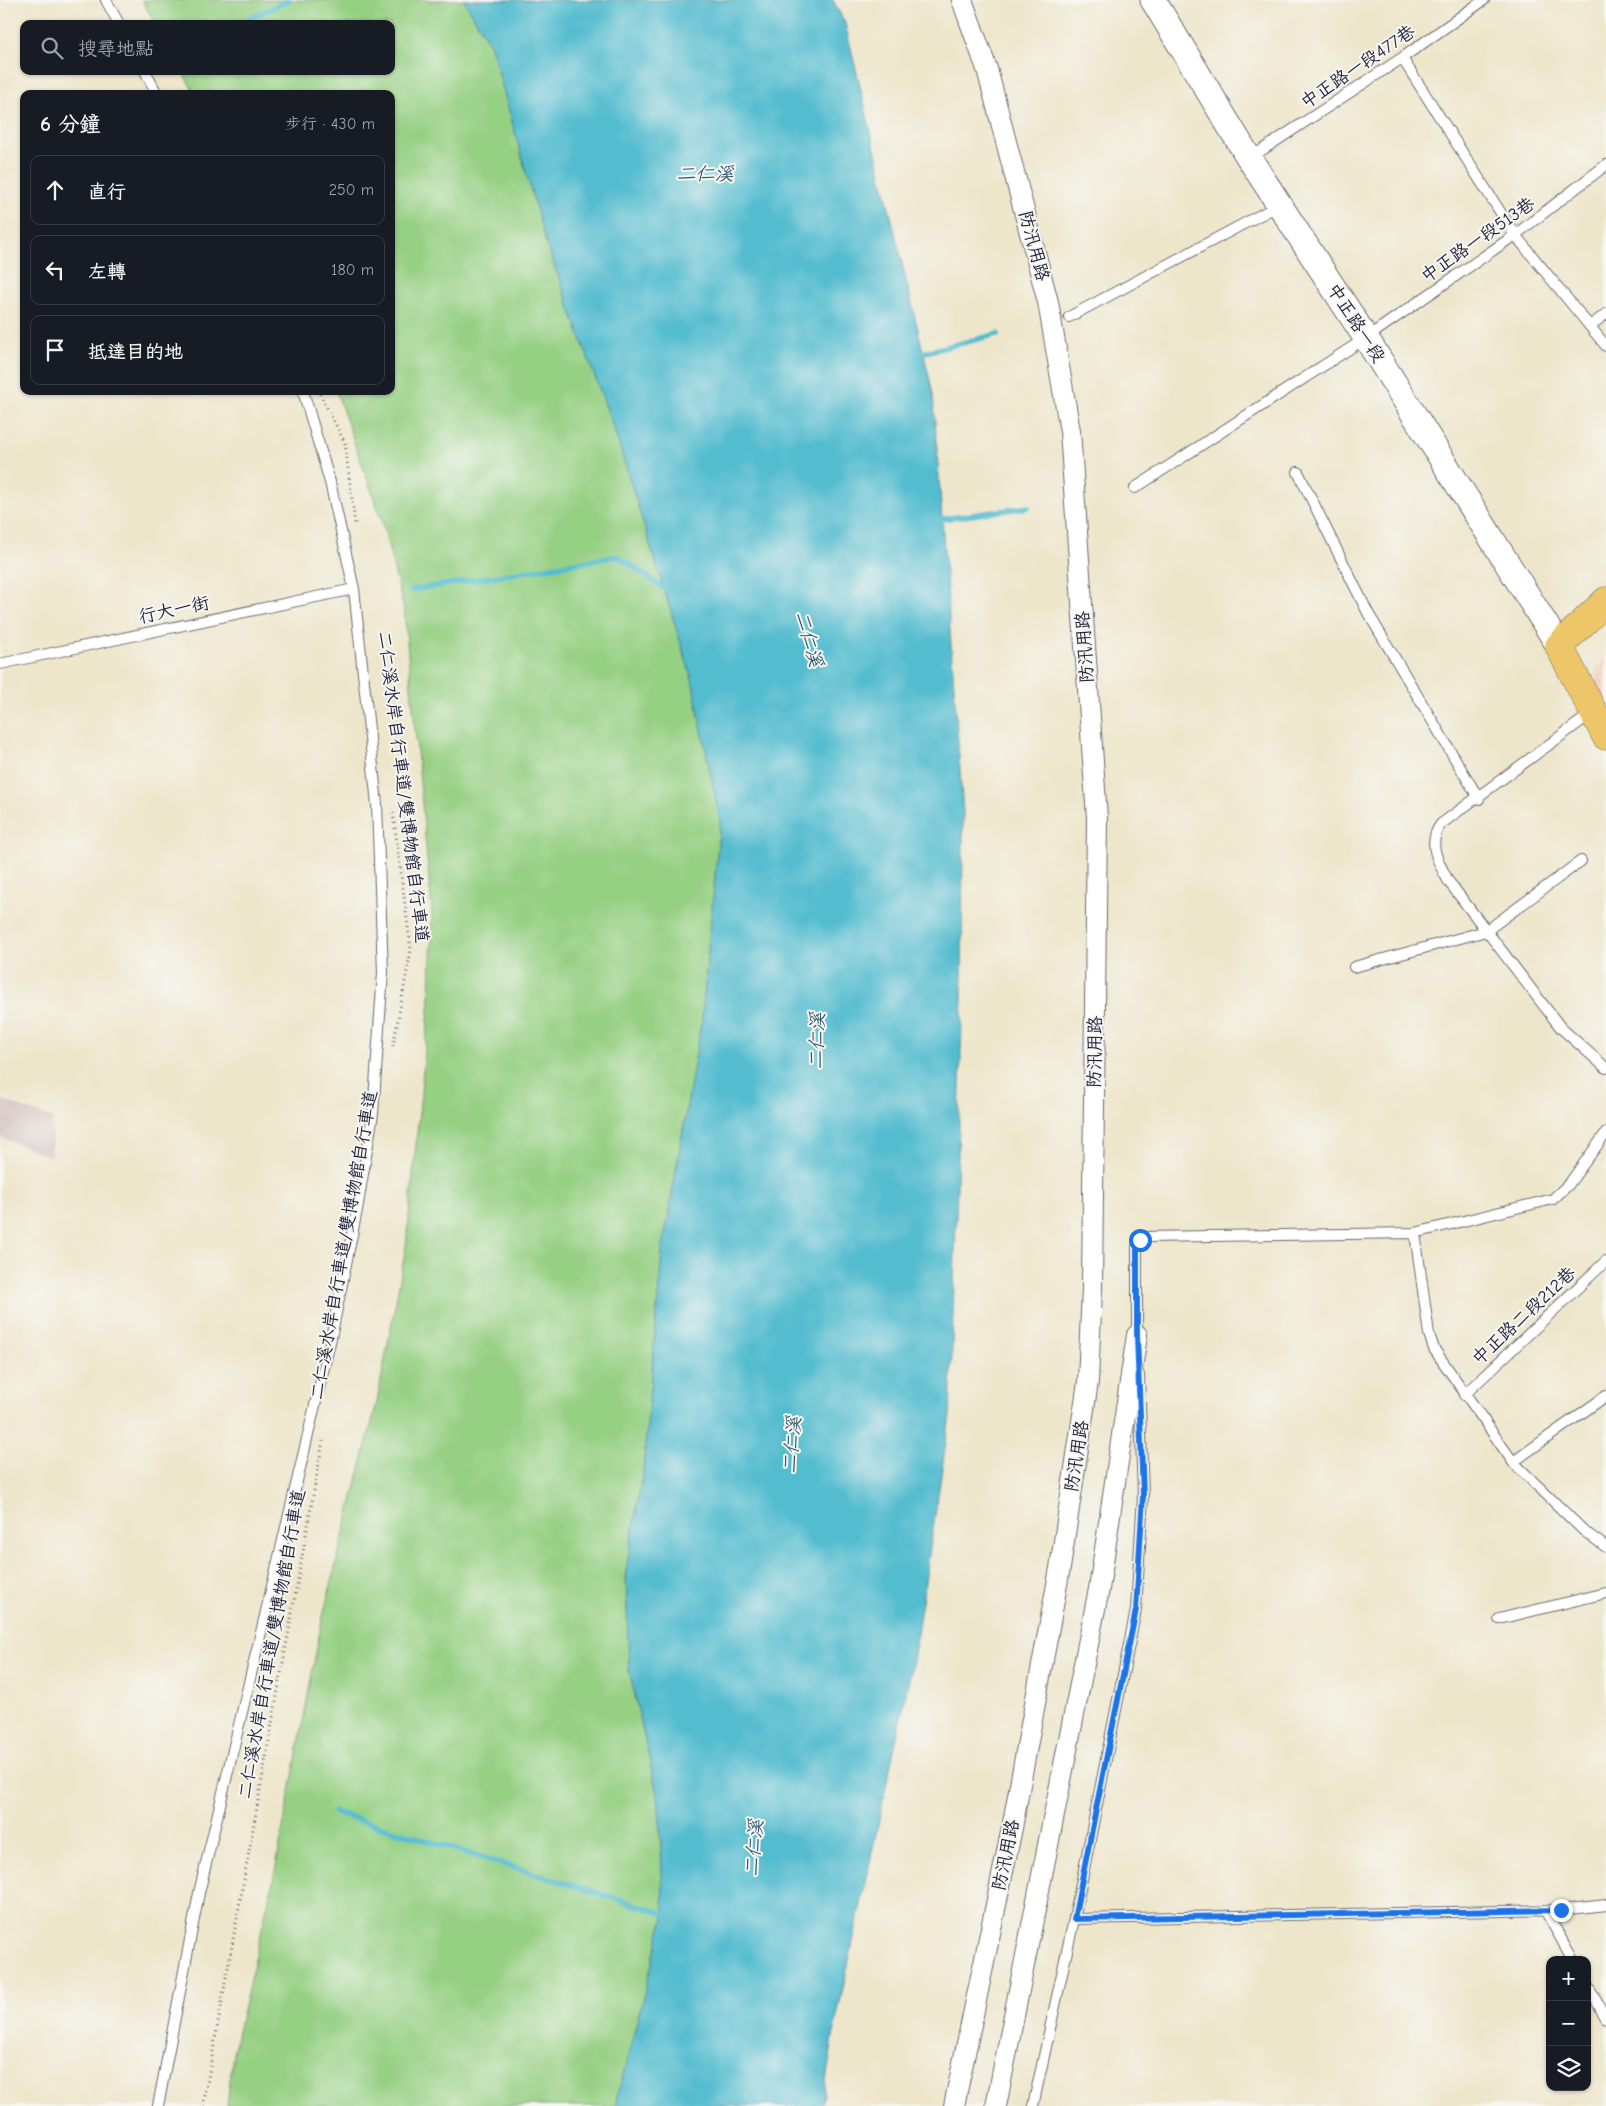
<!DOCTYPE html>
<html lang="zh-TW">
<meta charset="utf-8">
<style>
body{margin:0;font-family:"Comic Neue","LXGW WenKai TC",sans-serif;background:#242831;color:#f1f3f6}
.controls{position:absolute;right:15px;bottom:15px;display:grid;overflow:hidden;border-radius:10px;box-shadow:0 1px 4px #0004}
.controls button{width:45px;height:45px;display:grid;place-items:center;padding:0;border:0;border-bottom:1px solid #363941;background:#171b24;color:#f1f3f6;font:25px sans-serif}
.stop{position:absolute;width:15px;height:15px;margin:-11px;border:4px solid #1a73e8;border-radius:50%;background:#fff}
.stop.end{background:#1a73e8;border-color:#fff;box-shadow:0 1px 5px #0008}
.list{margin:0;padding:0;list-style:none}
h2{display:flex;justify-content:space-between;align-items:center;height:65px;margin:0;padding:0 20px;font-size:21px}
h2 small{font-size:16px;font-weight:400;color:#9ea1a6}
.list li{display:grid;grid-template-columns:32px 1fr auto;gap:15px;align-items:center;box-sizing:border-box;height:70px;margin:0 10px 10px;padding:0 10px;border:1px solid #363941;border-radius:10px}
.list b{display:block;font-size:19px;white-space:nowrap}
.list em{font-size:16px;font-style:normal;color:#9ea1a6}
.icon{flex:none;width:28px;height:28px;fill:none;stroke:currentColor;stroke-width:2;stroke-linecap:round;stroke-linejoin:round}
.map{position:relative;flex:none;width:1606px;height:2106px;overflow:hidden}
.search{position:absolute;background:#171b24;box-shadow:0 1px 4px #0004;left:20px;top:20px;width:375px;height:55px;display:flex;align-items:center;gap:12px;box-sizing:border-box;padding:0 18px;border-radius:10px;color:#9ea1a6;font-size:19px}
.panel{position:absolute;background:#171b24;box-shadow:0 1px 4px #0004;left:20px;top:90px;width:375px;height:305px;border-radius:10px}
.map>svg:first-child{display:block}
</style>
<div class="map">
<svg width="1606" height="2106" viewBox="0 0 1606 2106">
<rect width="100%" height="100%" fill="#f6f6f2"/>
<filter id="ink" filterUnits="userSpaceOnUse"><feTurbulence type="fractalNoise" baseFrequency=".02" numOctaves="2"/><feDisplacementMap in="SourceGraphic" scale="10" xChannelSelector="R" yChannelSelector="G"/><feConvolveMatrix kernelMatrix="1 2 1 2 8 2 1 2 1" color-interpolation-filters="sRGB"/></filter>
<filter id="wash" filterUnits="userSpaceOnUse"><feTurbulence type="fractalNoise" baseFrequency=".0096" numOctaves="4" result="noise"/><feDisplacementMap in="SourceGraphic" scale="20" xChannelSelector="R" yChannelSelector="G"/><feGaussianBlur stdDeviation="1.12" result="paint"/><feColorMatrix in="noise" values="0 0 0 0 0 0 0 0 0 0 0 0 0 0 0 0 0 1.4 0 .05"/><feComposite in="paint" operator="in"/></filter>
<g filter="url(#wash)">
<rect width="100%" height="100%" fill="#eee6cb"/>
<path fill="#f5d2c2" d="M1606 658V718L1593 695 1597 667Z"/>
<path fill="#d1bfbd" d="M0 1099 53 1119 51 1157 0 1137Z"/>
<path fill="#96d083" stroke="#5c795f" d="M142 0H464L491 46 545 240 614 429 692 679 720 822 702 1018 662 1253 643 1471 626 1571 629 1669 659 1802 664 1917 615 2106H227L233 2053 274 1877 322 1620 377 1402 406 1247 430 1000 432 912 404 610 382 521 336 391H391V94H195L182 71H391V24H155Z"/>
<path fill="#52bccf" stroke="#3a6f85" d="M464 0H833L845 23 933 393 963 812 962 1023 950 1416 913 1661 835 2026 822 2106H615L664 1917 659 1802 629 1669 626 1571 643 1471 662 1253 702 1018 720 822 692 679 614 429 545 240 491 46Z"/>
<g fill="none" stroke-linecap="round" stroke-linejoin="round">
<path stroke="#52bccf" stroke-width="5.5" d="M237 24 289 0
M918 354 998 334
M936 520 1028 507
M412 590 618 556 669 592
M334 1812 669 1915"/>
</g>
</g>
<g filter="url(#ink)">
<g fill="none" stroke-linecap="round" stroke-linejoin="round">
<g stroke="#69676d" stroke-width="12">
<path id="service" d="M106 0 119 24
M1402 58 1515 235 1606 346
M145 71 157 94
M1250 158 1402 58 1484 0
M1069 317 1279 205
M1590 326 1606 314
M1298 472 1368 613 1479 799
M1135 488 1366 338 1515 235 1606 165
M0 664 354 589
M1592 713 1441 824C1426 843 1439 864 1449 882L1561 1028 1606 1068
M1354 967 1486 931 1581 861
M1415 1233 1429 1334 1434 1349 1513 1462 1584 1531 1606 1547
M1137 1338V1247L1140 1240 1146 1237 1415 1233 1553 1199 1569 1184 1606 1133
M1464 1395 1606 1261
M1513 1462 1606 1396
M1499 1619 1606 1593
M1545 1910 1573 1960
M1074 1919 1561 1910 1606 1905
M1587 1985 1606 2018
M158 2106 199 1893 331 1338 357 1210 373 1114 383 972 377 804 354 589 330 482 303 391
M1033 2106 1074 1919 1136 1610 1143 1496 1139 1375"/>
</g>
<g stroke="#69676d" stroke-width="22">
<path id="minor" d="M954 2106 1012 1828 1060 1568 1088 1382 1092 1288 1097 818 1070 431 1048 302 987 69 962 0
M996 2106 1099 1589 1137 1335"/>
</g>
<g stroke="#69676d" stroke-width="27">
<path id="tertiary" d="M1153 0 1249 158 1366 338 1559 646"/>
</g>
<g stroke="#69676d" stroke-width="29">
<path id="primary" d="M1606 601 1559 646 1606 736"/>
</g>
<path stroke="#69676d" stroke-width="3" stroke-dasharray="1 4" stroke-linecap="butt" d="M320 394 345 443 355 524
M393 813 411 950 393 1046
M203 2106 323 1441"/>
<use href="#service" stroke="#fff" stroke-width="10"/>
<use href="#minor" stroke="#fff" stroke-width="20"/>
<use href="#tertiary" stroke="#fff" stroke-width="25"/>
<use href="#primary" stroke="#ecc669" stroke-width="28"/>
</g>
</g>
<g fill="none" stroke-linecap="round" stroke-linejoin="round" filter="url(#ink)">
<path stroke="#1a73e8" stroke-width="6" d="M1140 1240 1137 1247V1335L1143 1496 1136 1610 1074 1919 1561 1910"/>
</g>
<g text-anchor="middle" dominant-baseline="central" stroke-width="4" stroke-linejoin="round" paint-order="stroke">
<g font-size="18" fill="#22223b" stroke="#f6f6f2">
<text transform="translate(1358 67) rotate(-34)">中正路一段477巷</text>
<text transform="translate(1478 240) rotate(-35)">中正路一段513巷</text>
<text transform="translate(1034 246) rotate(75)">防汛用路</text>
<text transform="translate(1356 323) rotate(57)">中正路一段</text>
<text transform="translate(174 610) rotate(-12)">行大一街</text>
<text transform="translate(1085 647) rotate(-94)">防汛用路</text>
<text transform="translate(403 787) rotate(83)">二仁溪水岸自行車道/雙博物館自行車道</text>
<text transform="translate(1095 1052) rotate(-89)">防汛用路</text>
<text transform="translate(344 1245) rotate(-80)">二仁溪水岸自行車道/雙博物館自行車道</text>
<text transform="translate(1524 1316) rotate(-43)">中正路二段212巷</text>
<text transform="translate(1077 1456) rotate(-81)">防汛用路</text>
<text transform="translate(272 1644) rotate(-80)">二仁溪水岸自行車道/雙博物館自行車道</text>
<text transform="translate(1006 1855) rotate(-78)">防汛用路</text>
</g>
<g font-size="19" font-style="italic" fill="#33586f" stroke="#f6f6f2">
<text x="705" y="174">二仁溪</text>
<text transform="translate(809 639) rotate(74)">二仁溪</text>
<text transform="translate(817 1041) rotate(-88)">二仁溪</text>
<text transform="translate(792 1445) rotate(-85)">二仁溪</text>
<text transform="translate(754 1848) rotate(-85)">二仁溪</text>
</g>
</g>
</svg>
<div class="controls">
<button>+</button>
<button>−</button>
<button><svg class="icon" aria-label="layers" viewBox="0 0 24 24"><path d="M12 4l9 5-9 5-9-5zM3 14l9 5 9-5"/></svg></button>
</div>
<div class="stop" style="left:1140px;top:1240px"></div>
<div class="stop end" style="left:1561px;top:1910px"></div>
<div class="search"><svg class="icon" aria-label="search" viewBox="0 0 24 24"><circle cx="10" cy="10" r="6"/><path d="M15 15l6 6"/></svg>搜尋地點</div>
<section class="panel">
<h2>6 分鐘<small>步行 · 430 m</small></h2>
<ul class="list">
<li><svg class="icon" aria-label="ahead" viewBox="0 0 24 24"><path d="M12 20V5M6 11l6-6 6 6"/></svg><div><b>直行</b></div><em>250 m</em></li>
<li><svg class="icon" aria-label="left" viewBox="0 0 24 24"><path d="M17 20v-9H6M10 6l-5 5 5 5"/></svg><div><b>左轉</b></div><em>180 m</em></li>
<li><svg class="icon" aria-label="arrive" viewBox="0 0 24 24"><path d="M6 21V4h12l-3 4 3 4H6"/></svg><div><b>抵達目的地</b></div></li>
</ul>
</section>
</div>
